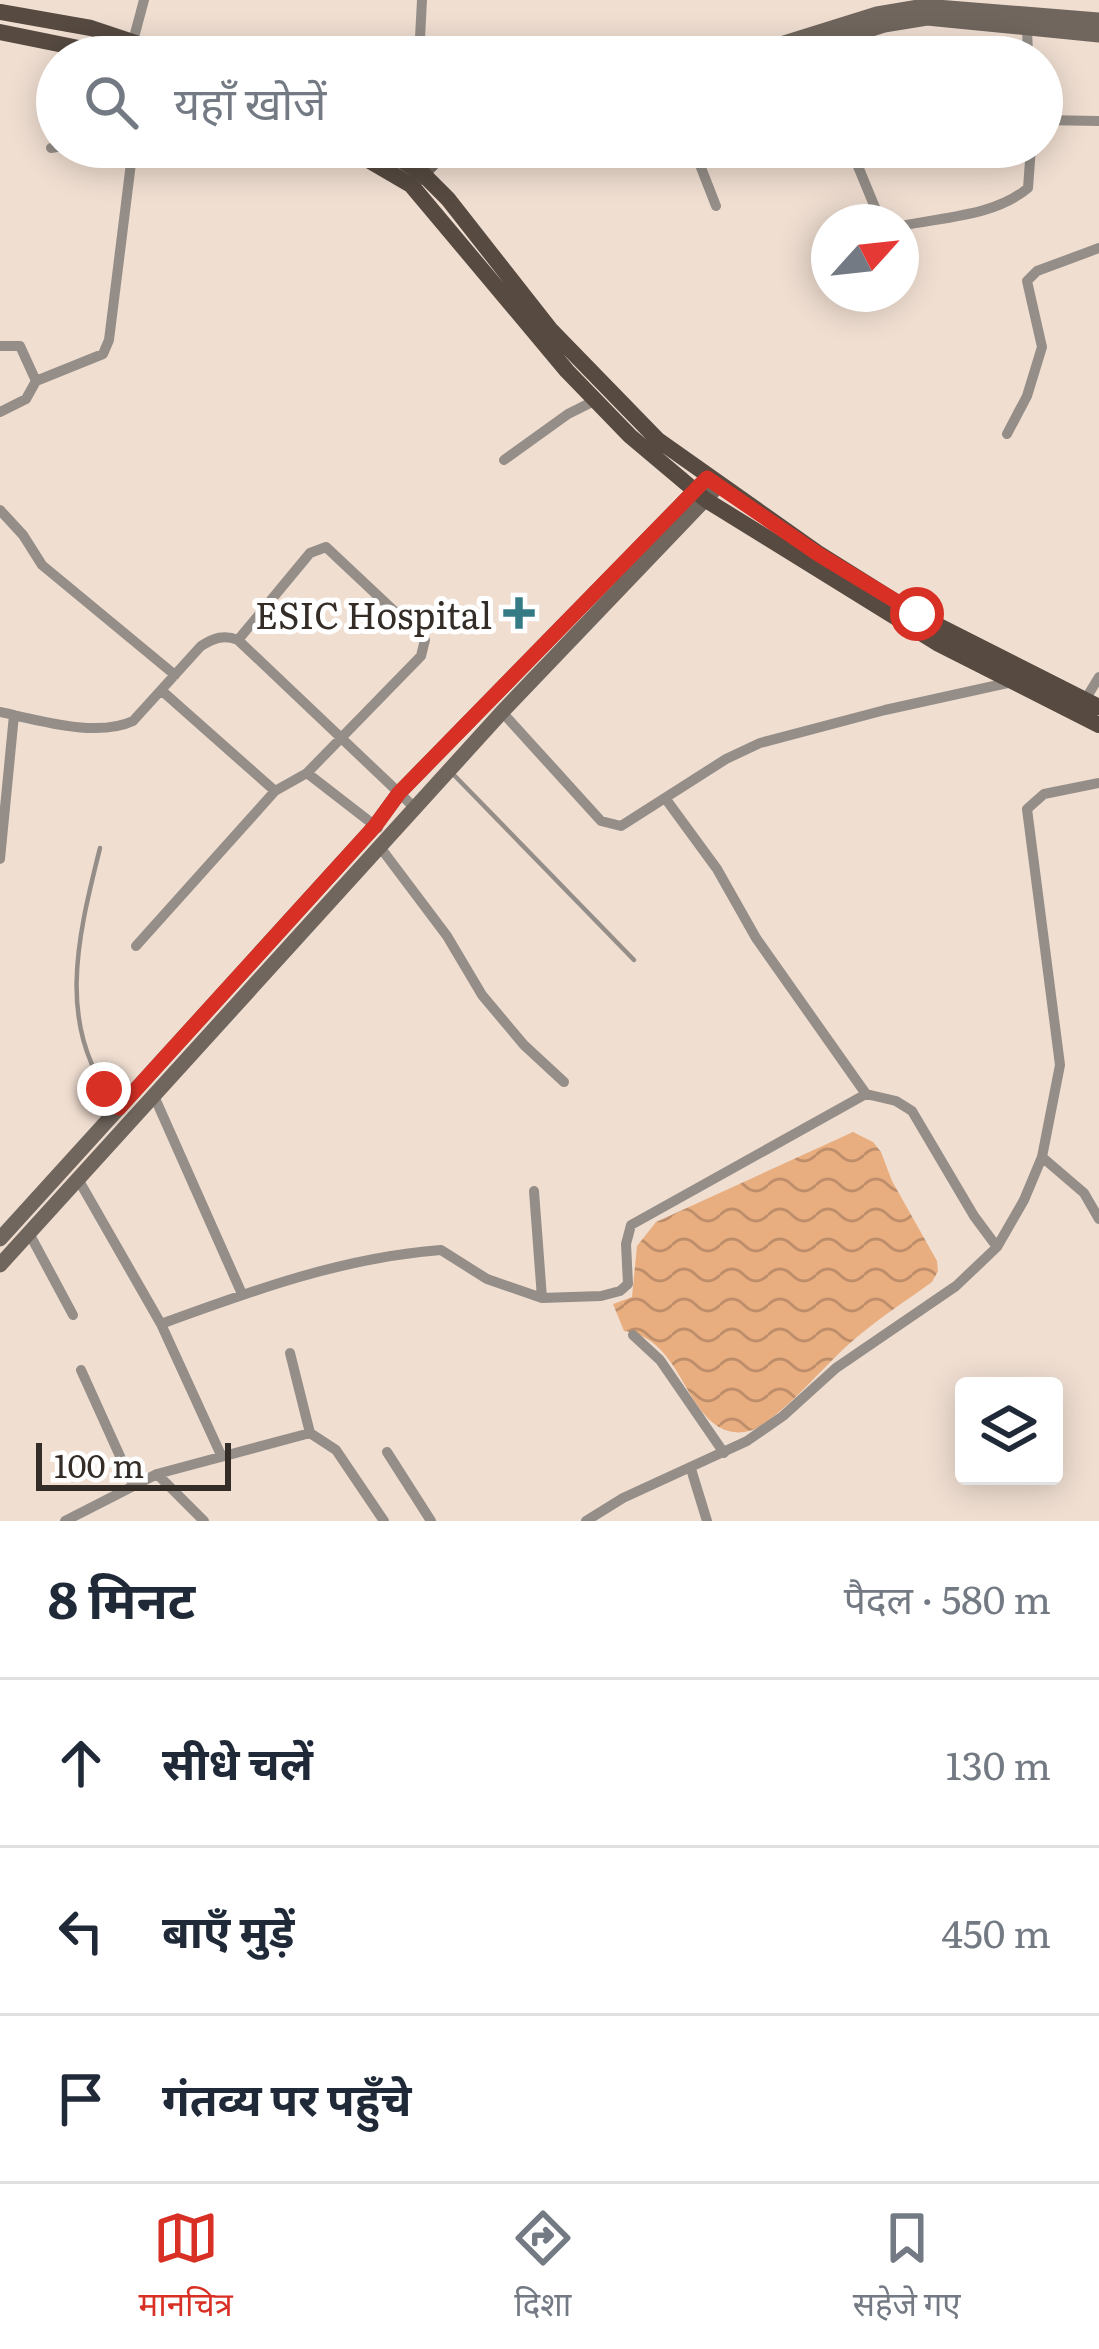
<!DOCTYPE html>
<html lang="hi">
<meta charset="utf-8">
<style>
body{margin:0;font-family:Literata,"Noto Sans Devanagari",serif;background:#f6f6f7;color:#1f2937}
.controls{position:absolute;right:36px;bottom:36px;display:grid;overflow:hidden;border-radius:12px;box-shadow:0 6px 30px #0003}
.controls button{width:108px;height:108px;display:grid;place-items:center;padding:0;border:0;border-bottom:3px solid #e0e1e3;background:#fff;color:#1f2937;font:60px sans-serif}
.compass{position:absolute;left:811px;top:204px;width:108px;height:108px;border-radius:50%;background:#fff;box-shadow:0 6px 30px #0003;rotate:63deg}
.scale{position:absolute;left:36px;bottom:30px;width:195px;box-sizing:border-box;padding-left:12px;border:6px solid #332c27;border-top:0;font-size:33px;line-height:42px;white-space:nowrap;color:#332c27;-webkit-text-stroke:9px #fff;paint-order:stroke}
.stop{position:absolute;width:36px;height:36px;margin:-27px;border:9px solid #d93025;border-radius:50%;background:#fff}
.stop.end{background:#d93025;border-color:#fff;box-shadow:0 3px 12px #0008}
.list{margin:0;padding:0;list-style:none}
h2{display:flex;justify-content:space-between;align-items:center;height:156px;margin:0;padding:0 48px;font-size:51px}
h2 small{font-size:39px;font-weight:400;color:#747a83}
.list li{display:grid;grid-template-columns:78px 1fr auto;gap:36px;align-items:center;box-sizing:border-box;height:168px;padding:0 48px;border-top:3px solid #e0e1e3}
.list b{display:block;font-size:45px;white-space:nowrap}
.list em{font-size:39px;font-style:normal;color:#747a83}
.icon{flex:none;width:66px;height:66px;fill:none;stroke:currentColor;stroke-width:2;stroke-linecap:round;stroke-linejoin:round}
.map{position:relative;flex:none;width:1099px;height:1521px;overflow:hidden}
.search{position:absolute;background:#fff;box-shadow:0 6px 30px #0003;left:36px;right:36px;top:36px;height:132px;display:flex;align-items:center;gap:30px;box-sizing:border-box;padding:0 42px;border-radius:66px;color:#747a83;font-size:45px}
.sheet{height:660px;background:#fff}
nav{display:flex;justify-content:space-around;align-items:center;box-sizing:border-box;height:168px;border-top:3px solid #e0e1e3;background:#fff;font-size:33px;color:#747a83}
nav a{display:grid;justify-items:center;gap:6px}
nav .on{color:#d93025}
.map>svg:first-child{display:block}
</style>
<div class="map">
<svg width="1099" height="1521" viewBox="0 0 1099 1521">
<defs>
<pattern id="water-waves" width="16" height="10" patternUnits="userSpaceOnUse" patternTransform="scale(3)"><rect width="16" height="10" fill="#e9ae80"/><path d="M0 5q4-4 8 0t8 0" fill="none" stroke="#bd8e69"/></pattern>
</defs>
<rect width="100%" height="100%" fill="#f0ded1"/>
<path fill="url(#water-waves)" d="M853 1132 873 1142 881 1152 892 1181 937 1261 938 1271 932 1282C907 1300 881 1317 857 1337 825 1364 797 1401 762 1425 749 1434 732 1435 719 1427 682 1404 678 1338 624 1331L613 1304 632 1297 637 1246 656 1222Z"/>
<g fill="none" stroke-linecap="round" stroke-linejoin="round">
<path stroke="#958e88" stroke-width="4.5" d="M453 774 634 960
M100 848C78 936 54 1029 117 1105"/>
<path stroke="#958e88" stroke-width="10" d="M1027 27 1028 57
M133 41 144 0
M419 57 422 0
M1042 120 1099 121
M114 147 119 152H133
M693 147 716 206
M850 147 881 222
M51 148 57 147
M901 226C943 217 995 216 1028 188L1031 147
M0 346H20L36 381
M0 412 26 399 36 381 103 354 109 340 133 147
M1007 434 1027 396 1042 347 1027 281 1037 271 1099 248
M504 460 568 414 596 400
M0 510 23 535 42 565 175 675
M161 690 275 791 307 773 378 828
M1085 700 1099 677
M0 712C38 720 97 738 133 721L201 646C214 638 224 634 238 640
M502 712 601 821 621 826 726 759 760 743 885 710 1012 682
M307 773 421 656 425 640 326 547 310 553 238 640 415 808
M665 798 717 869 756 938 866 1094 896 1101 912 1111 974 1216 997 1247
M380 847 447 936 482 995 524 1045 564 1082
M0 859 14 715
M136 946 275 791
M154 1096 242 1294
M1042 1157 1084 1193 1099 1219
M78 1179 161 1324 221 1455
M534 1191 542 1298
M29 1233 73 1315
M161 1324C251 1291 344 1257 441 1250L487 1279 542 1298 601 1296 620 1291 628 1284 626 1244 631 1225 866 1094
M633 1335 660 1360 724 1453
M290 1353 310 1433
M81 1370 133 1485
M387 1452 431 1521
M691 1469 707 1521
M157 1474 204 1521
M65 1521 157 1474 310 1433 336 1450 384 1521
M586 1521 623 1498 747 1441 783 1416 836 1368 956 1286 997 1247 1024 1200 1042 1157 1060 1065 1027 809 1044 794 1099 783"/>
<path stroke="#70665e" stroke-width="15" d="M739 57 877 14 924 6 1099 20
M784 57 884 25 927 18 1099 35
M442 152 475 147
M417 179 448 147
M0 1239 375 826 399 793 707 478
M0 1265 502 712 718 486"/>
<path stroke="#564a41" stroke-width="16" d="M0 12 91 28 178 57
M0 32 123 57
M346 147 411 185 567 371 630 436 706 500 937 643 1099 725
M379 147 422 173 448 199 550 329 658 440 818 553 917 615 1099 707"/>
</g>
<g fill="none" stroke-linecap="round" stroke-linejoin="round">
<path stroke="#d93025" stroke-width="15" d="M104 1089 119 1108 375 826 399 793 707 478 818 554 917 614"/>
</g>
<path fill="#347b86" stroke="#fff" stroke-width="4.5" d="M513 595h12v12h12v12h-12v12h-12v-12h-12v-12h12z"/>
<g text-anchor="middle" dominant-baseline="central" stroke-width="10" stroke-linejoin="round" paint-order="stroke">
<g font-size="36" fill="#332c27" stroke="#fff" text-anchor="end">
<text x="492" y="613">ESIC Hospital</text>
</g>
</g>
</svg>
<div class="controls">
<button><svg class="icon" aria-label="layers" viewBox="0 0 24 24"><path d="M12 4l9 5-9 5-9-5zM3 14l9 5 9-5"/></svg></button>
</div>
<svg class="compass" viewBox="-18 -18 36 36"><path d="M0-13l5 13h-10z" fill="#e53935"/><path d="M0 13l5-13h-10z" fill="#747a83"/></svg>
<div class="scale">100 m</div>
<div class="stop" style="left:917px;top:614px"></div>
<div class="stop end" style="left:104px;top:1089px"></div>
<div class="search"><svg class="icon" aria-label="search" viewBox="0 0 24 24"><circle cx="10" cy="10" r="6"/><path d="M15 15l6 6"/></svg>यहाँ खोजें</div>
</div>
<section class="sheet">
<h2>8 मिनट<small>पैदल · 580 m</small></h2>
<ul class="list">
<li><svg class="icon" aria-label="ahead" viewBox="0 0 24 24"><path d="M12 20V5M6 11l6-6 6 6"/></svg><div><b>सीधे चलें</b></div><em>130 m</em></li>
<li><svg class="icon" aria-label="left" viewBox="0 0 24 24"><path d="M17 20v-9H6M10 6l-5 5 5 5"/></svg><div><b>बाएँ मुड़ें</b></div><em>450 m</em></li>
<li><svg class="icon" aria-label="arrive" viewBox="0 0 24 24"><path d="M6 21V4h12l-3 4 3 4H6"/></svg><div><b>गंतव्य पर पहुँचे</b></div></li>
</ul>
</section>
<nav>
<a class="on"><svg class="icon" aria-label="map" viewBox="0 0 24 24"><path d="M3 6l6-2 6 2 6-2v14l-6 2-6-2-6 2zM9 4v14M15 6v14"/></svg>मानचित्र</a>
<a><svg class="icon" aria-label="directions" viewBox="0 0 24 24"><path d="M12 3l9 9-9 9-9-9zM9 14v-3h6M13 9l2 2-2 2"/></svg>दिशा</a>
<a><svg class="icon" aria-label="saved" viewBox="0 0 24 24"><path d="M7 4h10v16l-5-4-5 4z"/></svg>सहेजे गए</a>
</nav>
